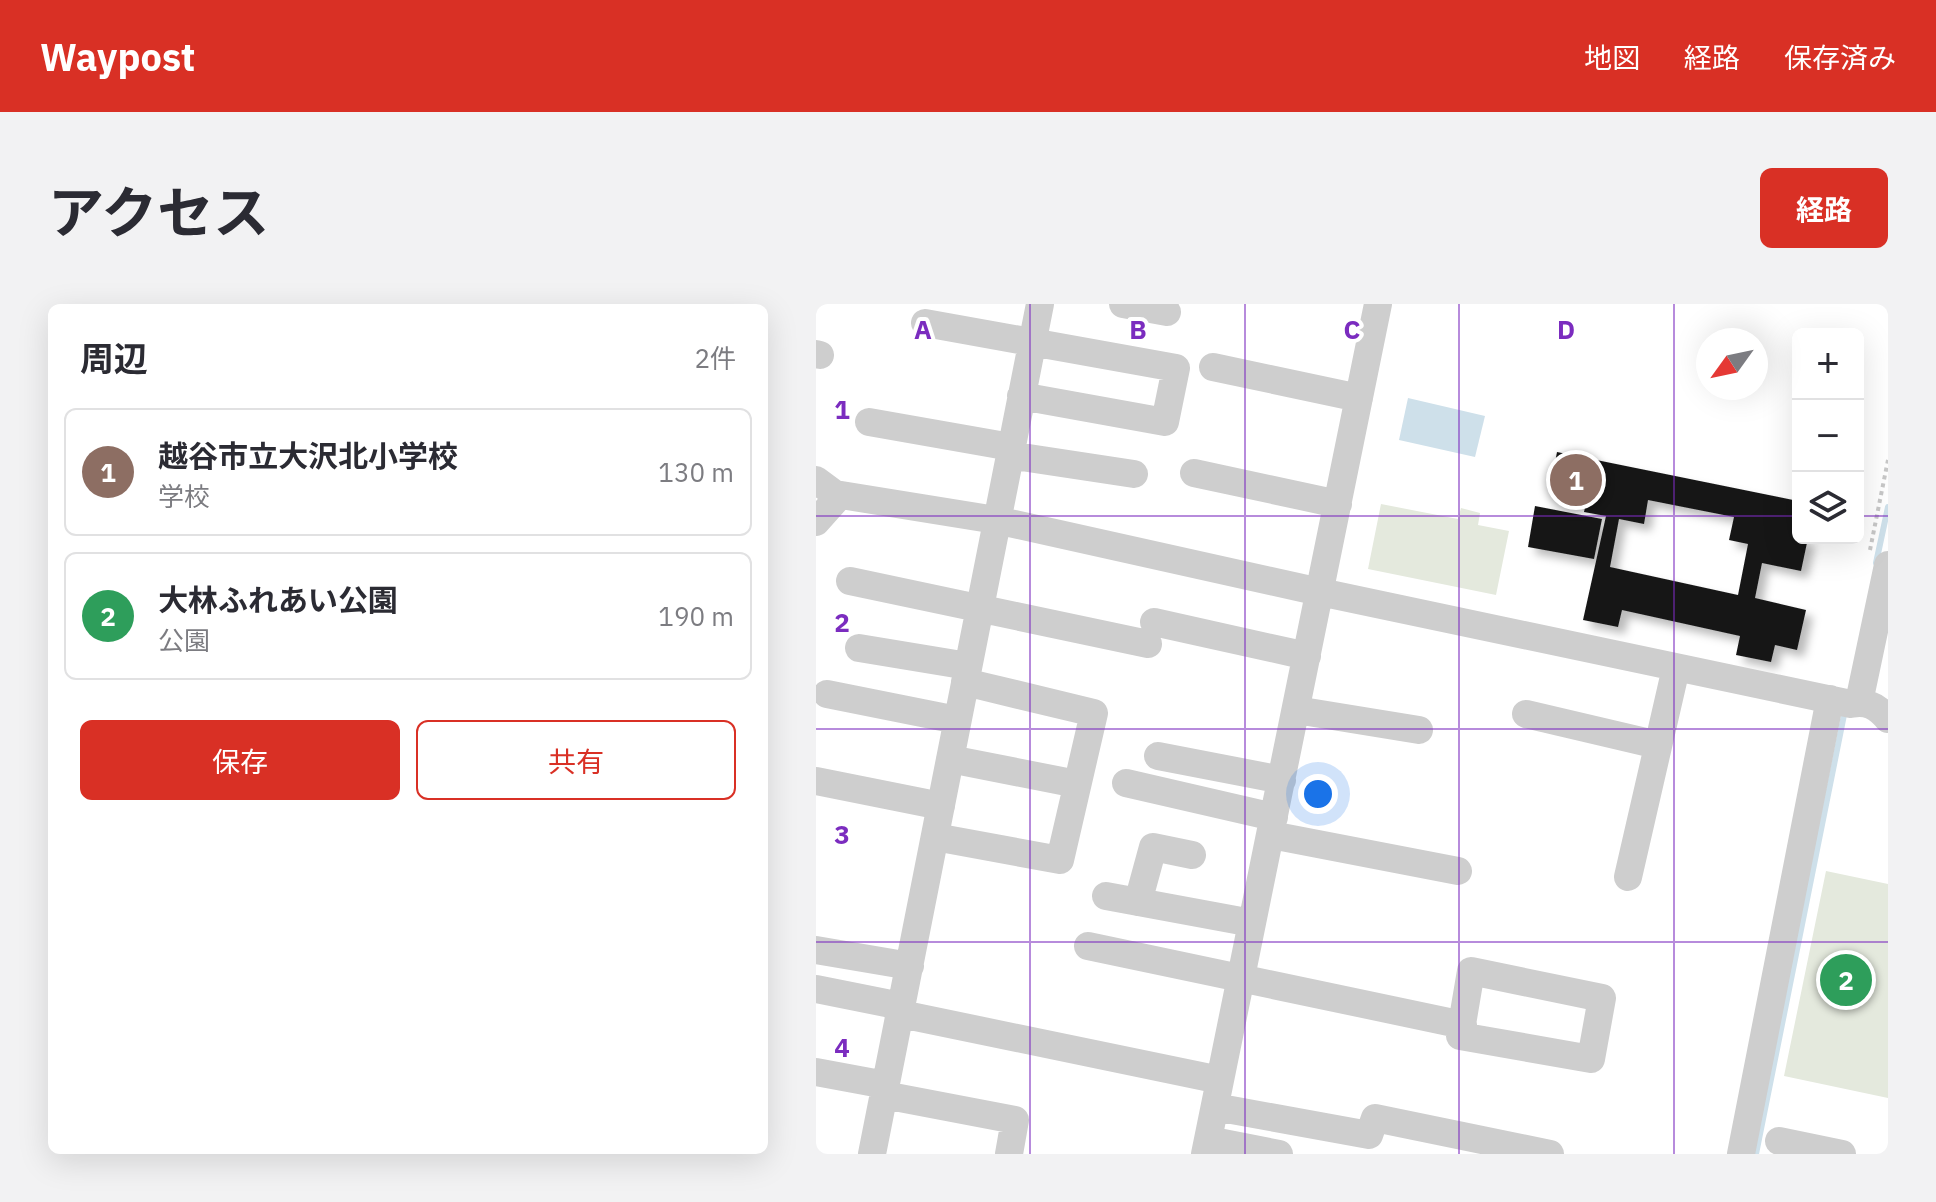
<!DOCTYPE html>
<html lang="ja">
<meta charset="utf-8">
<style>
body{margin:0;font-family:"IBM Plex Sans","Noto Sans JP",sans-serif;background:#f2f2f3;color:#2b2b33}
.controls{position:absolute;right:24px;top:24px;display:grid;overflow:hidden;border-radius:12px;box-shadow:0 8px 32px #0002}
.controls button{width:72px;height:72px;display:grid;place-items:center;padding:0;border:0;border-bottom:2px solid #e1e1e2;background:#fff;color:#2b2b33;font:40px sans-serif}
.compass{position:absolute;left:880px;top:24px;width:72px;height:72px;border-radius:50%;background:#fff;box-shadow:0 8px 32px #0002;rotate:237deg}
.you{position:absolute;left:502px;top:490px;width:28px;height:28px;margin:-20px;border:6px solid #fff;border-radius:50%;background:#1a73e8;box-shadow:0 0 0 12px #1a73e833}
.badge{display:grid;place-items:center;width:52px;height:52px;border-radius:50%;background:#d93025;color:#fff;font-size:26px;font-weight:700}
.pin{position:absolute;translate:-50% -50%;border:4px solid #fff;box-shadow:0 2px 8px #0006}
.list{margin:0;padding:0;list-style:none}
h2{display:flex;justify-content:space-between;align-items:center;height:104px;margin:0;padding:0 32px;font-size:34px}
h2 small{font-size:26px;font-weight:400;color:#7c7c81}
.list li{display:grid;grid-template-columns:52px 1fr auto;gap:24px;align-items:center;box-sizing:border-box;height:128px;margin:0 16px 16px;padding:0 16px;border:2px solid #e1e1e2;border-radius:12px}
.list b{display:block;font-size:30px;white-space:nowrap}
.list p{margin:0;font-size:26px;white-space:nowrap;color:#7c7c81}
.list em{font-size:26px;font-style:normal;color:#7c7c81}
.actions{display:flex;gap:16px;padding:24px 32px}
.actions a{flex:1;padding:18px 0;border:2px solid #d93025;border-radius:12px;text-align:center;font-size:28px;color:#d93025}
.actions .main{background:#d93025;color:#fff}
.icon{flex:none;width:44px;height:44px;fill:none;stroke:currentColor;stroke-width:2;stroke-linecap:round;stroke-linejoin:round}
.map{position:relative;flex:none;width:1072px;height:850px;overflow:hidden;border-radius:12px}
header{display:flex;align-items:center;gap:48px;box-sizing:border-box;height:112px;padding:0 40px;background:#d93025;color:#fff}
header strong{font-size:38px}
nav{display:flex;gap:44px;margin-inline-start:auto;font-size:28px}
.intro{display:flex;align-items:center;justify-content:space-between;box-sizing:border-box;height:192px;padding:0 48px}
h1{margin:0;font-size:56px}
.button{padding:20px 36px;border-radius:12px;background:#d93025;color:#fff;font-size:28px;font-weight:700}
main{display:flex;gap:48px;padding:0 48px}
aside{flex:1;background:#fff;border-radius:12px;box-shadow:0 8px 32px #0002}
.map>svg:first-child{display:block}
</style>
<header>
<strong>Waypost</strong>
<nav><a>地図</a><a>経路</a><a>保存済み</a></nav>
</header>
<div class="intro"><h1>アクセス</h1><a class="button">経路</a></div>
<main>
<aside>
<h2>周辺<small>2件</small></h2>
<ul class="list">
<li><span class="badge" style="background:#8d6e63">1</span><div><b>越谷市立大沢北小学校</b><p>学校</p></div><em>130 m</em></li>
<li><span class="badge" style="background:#2e9e5b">2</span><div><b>大林ふれあい公園</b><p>公園</p></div><em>190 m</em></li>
</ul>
<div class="actions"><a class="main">保存</a><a>共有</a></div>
</aside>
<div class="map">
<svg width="1072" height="850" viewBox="0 0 1072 850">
<defs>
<filter id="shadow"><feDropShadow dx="7" dy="7" stdDeviation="4" flood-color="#0004"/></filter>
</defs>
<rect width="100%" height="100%" fill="#fff"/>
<path fill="#e4e9dd" d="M565 200 642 215 645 204 664 209 662 221 693 227 680 291 552 265Z
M1010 567 1072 580V794L968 772Z"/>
<path fill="#cee0ea" d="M592 94 669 112 659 153 583 136Z"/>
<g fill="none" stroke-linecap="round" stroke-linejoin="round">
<path stroke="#cee0ea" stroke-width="6" d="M1060 259 1072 203
M940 850 1029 406"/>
</g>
<path fill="#181818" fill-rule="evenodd" filter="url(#shadow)" d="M741 148 982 197V234H992L985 267 946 259 939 294 990 306 981 346 959 341 955 358 920 351 924 332 806 306 802 323 767 316 790 212 768 208 774 181 736 174ZM832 196 918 213 913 236 932 240 922 291 794 263 803 215 828 220Z
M719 202 786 215 778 255 712 243Z"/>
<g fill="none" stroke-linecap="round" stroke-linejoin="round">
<path stroke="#c8c8c8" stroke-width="4" stroke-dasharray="4 4" stroke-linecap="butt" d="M1054 246 1072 156"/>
<path stroke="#cecece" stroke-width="28" d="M307 0 351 8
M109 19 360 64 349 118 205 92
M0 50 4 51
M397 63 543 94
M53 118 195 143
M193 151 318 170
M378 169 522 200
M0 176 19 190 180 216 504 288 1035 400C1051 396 1062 403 1072 415
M0 218 24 191
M34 277 332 340
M338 318 491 352
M43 344 152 362
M11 390 141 416
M1043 398 1072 261
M480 406 603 426
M710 410 842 441
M342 452 466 476
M134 455 261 480
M0 477 125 502
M310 479 458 513
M455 531 642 567
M119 533 244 556 278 409 149 378
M812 573 860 364
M290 592 436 619
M322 598 337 543 376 551
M272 642 647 721
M0 646 94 662
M655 667 786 694 775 755 644 732Z
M0 685 75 700 85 710 404 776
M0 768 70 781
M68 791 199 816 193 850
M399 803 553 831 559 814 734 850
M392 836 463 850
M963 837 1026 850
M56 850 224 0
M389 850 562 0
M925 850 1014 395"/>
</g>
<path fill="none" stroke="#7b2cbf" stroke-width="2" stroke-opacity="0.55" d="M214 0V850M429 0V850M643 0V850M858 0V850M0 212H982M1042 212H1072M0 425H1072M0 638H1072"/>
<g font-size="26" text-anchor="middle" font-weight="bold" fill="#7b2cbf" stroke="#fff" stroke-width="8" stroke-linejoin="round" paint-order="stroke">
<text x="107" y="35">A</text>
<text x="322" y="35">B</text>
<text x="536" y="35">C</text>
<text x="750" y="35">D</text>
<text x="26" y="115">1</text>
<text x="26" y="328">2</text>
<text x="26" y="540">3</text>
<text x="26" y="753">4</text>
</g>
</svg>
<div class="controls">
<button>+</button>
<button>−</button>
<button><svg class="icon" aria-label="layers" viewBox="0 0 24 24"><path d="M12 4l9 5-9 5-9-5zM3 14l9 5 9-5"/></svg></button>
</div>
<svg class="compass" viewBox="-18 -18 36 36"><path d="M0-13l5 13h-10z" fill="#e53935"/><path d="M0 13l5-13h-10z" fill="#7c7c81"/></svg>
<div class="you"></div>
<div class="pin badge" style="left:760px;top:176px;background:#8d6e63">1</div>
<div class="pin badge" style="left:1030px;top:676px;background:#2e9e5b">2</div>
</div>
</main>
